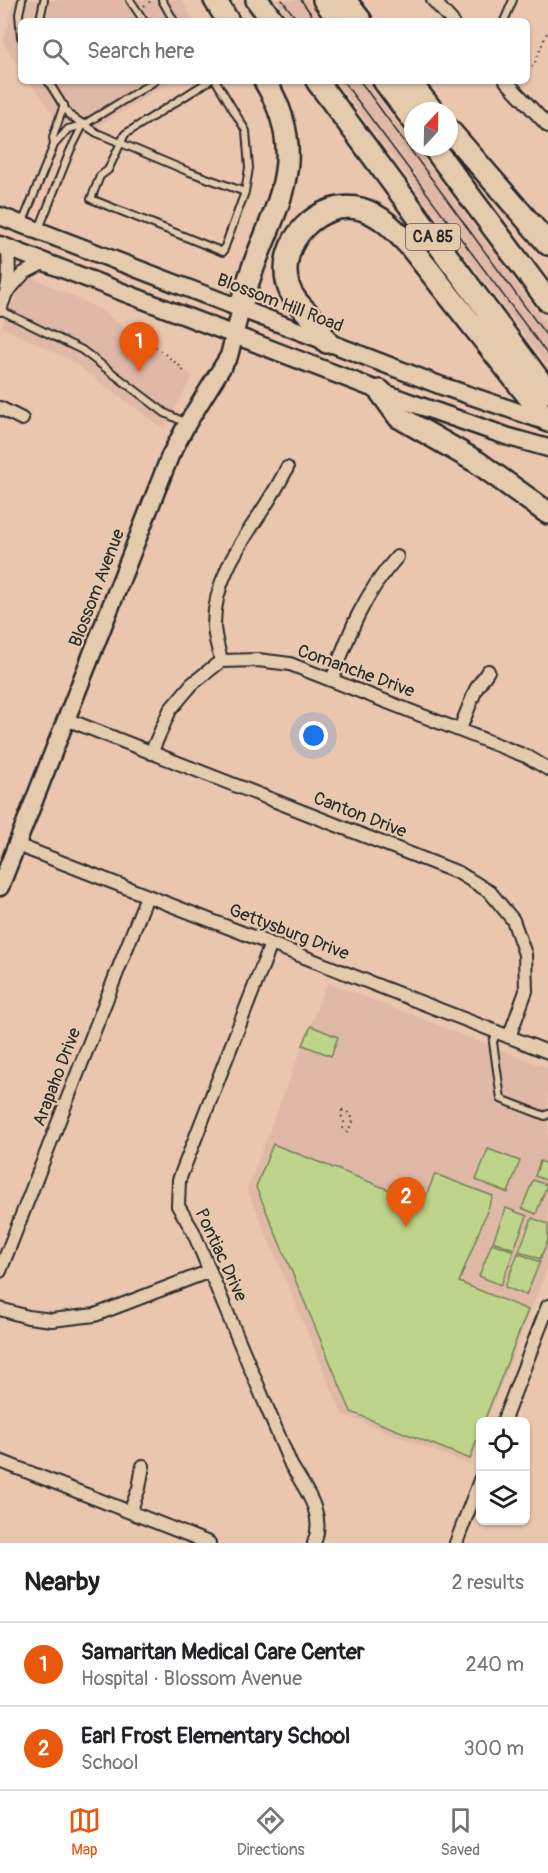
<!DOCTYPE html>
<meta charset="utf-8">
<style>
body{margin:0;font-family:Pangolin,sans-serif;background:#f6f6f6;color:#202124}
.controls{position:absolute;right:18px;bottom:18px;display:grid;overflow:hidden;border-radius:9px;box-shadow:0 2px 4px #0004}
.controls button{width:54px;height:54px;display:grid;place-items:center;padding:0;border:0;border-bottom:2px solid #e0e0e0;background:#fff;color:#202124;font:30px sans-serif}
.compass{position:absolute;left:404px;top:102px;width:54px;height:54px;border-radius:50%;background:#fff;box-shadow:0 2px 4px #0004;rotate:22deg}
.you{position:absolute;left:314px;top:736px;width:21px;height:21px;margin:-15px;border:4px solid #fff;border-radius:50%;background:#1a73e8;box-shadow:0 0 0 9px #1a73e833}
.badge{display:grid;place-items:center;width:39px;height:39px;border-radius:50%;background:#ea580c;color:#fff;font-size:20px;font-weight:700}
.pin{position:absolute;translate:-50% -50px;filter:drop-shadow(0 2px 3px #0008)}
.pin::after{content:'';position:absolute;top:32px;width:21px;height:18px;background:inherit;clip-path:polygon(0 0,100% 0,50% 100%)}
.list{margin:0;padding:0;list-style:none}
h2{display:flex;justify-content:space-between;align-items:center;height:78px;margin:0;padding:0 24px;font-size:26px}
h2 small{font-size:20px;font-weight:400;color:#757577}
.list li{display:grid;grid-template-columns:39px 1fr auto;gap:18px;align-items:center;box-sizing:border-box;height:84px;padding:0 24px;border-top:2px solid #e0e0e0}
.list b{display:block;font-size:22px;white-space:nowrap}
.list p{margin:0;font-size:20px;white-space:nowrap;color:#757577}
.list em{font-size:20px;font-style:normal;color:#757577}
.icon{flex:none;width:33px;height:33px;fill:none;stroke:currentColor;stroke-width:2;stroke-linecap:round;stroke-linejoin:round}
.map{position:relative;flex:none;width:548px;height:1543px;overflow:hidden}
.search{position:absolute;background:#fff;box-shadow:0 2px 4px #0004;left:18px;right:18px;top:18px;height:66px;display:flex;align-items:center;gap:15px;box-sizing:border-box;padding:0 21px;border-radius:9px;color:#757577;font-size:22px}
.sheet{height:246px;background:#fff}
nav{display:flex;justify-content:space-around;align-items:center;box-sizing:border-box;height:84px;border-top:2px solid #e0e0e0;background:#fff;font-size:16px;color:#757577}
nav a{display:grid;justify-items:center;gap:3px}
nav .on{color:#ea580c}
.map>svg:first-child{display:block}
</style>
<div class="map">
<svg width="548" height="1543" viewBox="0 0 548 1543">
<rect width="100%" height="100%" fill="#eac6ae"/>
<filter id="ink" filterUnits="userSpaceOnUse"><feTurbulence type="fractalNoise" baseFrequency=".0167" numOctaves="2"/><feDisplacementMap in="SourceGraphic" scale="12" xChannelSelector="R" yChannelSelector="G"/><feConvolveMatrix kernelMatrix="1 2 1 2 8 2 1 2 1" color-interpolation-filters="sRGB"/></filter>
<g filter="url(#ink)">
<path fill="#e0b9a6" d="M14 0H182L193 21H21V69L3 43Z
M276 0H307L322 21H292Z
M30 81H172L82 136 62 128Z
M336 81H366L413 144V147H415L548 326V367Z
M26 274 99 309 193 376 164 429 70 360 1 327Z
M327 982 548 1068V1266L487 1421 480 1422V1438L470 1465 342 1414 247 1189Z"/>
<path fill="#bdd48a" stroke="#74805a" stroke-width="1.5" d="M311 1026 338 1037 331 1056 303 1045Z
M273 1144 423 1203 435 1174 493 1196 459 1282 528 1310 484 1421 480 1422V1431L470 1459 351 1412 256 1187Z
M488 1149 520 1161 508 1193 476 1180Z
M540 1161 548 1164V1181L535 1176Z
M533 1180 547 1185 536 1214 522 1208Z
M506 1208 527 1216 514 1249 493 1241Z
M532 1218 548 1224V1240L540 1259 519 1251Z
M492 1243 514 1251 501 1285 479 1276Z
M518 1253 540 1262 526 1295 505 1287Z"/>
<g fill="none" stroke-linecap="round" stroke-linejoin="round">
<g stroke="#2b2b2b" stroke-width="10">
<path id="lane" d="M130 0 144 21
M162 0 174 21
M42 21 40 19 44 0
M504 21 513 0
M21 37 19 14 22 0
M48 81 69 115 97 133 187 171 245 192
M209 81 125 134 108 170 100 176 91 199 223 252 245 192 249 168 246 131 216 81
M54 145 53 137 64 105
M22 224 54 145 68 129 83 125 155 81
M39 229 70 151 83 125
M0 310 82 350 165 413 186 423
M497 1032 493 1042 501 1099 545 1116 548 1114"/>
</g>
<g stroke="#2b2b2b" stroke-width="16">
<path id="street" d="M433 0 452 21
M506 81 548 126
M8 291 24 273 45 262
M0 309C11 284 9 274 8 248
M0 408 22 419
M221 661C219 650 214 637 214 625 214 563 262 521 287 468
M332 680C349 633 363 595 397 557
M66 719 459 873 490 892 513 920 525 954 526 991 509 1037
M460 729 476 689 488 671
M151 753 170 710 192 684 221 661 258 660 290 664 528 757 548 769
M17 845 548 1052
M271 944 179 1180 178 1206 193 1231 291 1465C305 1489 326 1514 314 1543
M0 1271 147 896
M0 1309 28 1317 52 1320 95 1315 210 1271
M503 1422 548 1306
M0 1461 209 1543
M130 1512 139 1488 143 1466
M456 1543 480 1480"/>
</g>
<g stroke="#2b2b2b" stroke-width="21">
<path id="secondary" d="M0 216 442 386 548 422
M0 245 406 401 509 437 548 448
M0 887 170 456 187 424 229 356 241 309"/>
</g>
<g stroke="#2b2b2b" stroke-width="26">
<path id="highway" d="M215 0 228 21
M257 0 273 21
M324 0 339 21
M345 0 361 21
M317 81 548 392
M384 81 413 120
M409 81 433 111
M449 130 548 244
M433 147 548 301
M241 309C258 224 320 172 265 81
M327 342C322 334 318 325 312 318 303 308 292 299 288 285 276 243 319 198 361 209 381 215 395 230 409 245L548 421
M380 391 399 417 477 462 548 513"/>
</g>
<path stroke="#2b2b2b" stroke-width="2" stroke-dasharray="1.5 4.5" stroke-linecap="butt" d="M144 6 152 0
M527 71 534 65 548 30
M146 339 181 367 185 374
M342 1110 347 1111 354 1120 347 1132 343 1130 344 1122 341 1115Z"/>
<use href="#lane" stroke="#e5cbad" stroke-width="6"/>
<use href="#street" stroke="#e5cbad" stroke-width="12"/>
<use href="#secondary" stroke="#e5cbad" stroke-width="16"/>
<use href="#highway" stroke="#e5cbad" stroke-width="21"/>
<path stroke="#2b2b2b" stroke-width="1.5" d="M282 0 298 21
M301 0 316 21
M343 81 548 355
M360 81 548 338"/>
</g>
</g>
<g text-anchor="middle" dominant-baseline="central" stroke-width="4.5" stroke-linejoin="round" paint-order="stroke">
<rect fill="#e5cbad" stroke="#635b52" stroke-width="1.5" x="406" y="224" width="54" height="26" rx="4.5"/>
<g font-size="16" font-weight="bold" fill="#2b2b2b">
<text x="433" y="237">CA 85</text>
</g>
<g font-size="18" fill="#2b2b2b" stroke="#e5cbad">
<text transform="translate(280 303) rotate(21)">Blossom Hill Road</text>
<text transform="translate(97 588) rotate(-69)">Blossom Avenue</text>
<text transform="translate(356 671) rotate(20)">Comanche Drive</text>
<text transform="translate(360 815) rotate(21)">Canton Drive</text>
<text transform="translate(289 932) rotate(21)">Gettysburg Drive</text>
<text transform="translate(57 1077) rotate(-69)">Arapaho Drive</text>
<text transform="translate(221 1255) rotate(65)">Pontiac Drive</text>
</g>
</g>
</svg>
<div class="controls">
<button><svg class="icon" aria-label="locate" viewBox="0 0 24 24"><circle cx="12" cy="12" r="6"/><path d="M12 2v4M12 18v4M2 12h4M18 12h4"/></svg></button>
<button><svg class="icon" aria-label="layers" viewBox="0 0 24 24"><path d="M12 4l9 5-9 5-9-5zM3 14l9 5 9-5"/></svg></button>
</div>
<svg class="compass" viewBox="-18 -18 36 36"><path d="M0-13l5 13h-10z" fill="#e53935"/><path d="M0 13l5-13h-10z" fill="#757577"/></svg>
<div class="you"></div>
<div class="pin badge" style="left:139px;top:372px">1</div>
<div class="pin badge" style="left:406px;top:1227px">2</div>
<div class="search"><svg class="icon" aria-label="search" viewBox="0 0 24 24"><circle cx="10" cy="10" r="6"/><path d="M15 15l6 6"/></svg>Search here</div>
</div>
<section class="sheet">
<h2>Nearby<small>2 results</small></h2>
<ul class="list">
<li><span class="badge">1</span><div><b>Samaritan Medical Care Center</b><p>Hospital · Blossom Avenue</p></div><em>240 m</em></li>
<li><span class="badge">2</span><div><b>Earl Frost Elementary School</b><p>School</p></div><em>300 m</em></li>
</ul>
</section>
<nav>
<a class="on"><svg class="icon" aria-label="map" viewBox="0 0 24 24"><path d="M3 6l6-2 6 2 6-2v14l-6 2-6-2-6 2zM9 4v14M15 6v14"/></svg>Map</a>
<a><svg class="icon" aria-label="directions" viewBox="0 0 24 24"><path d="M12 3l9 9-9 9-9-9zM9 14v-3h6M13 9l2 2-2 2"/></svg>Directions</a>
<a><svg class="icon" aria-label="saved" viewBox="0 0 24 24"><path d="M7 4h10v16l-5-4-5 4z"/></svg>Saved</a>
</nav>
